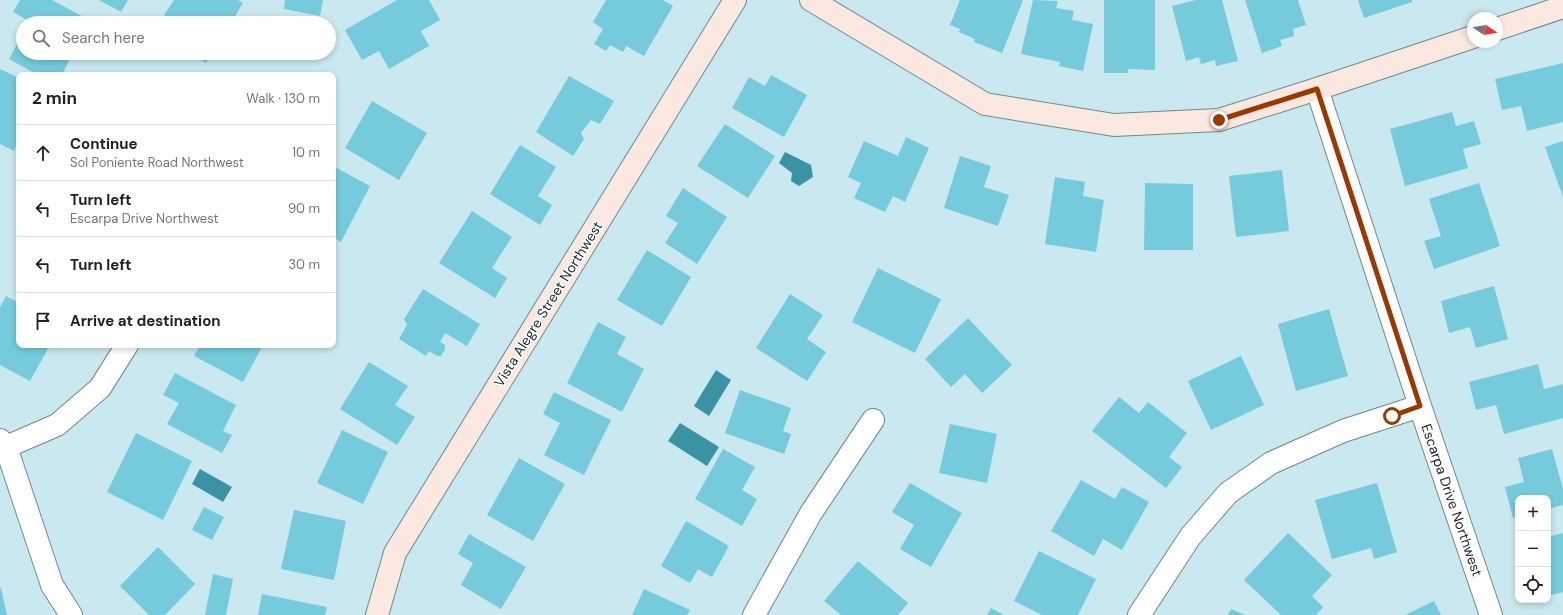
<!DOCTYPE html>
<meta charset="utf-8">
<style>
body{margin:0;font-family:"DM Sans",sans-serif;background:#f2f2f2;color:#202124}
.controls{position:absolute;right:12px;bottom:12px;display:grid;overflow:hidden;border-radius:8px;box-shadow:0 2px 6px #0003}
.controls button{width:36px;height:36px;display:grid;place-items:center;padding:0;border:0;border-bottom:1px solid #e0e0e0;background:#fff;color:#202124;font:20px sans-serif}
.compass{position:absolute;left:1467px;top:12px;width:36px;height:36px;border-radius:50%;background:#fff;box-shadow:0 2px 6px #0003;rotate:102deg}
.stop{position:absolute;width:12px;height:12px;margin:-9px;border:3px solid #9b3800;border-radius:50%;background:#fff}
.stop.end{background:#9b3800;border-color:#fff;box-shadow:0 1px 4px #0008}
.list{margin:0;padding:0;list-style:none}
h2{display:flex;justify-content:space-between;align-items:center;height:52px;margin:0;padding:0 16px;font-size:17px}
h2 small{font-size:13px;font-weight:400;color:#757577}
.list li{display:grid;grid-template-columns:26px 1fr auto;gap:12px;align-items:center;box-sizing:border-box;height:56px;padding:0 16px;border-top:1px solid #e0e0e0}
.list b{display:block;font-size:15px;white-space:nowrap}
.list p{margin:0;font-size:13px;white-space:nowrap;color:#757577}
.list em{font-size:13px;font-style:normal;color:#757577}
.icon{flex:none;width:22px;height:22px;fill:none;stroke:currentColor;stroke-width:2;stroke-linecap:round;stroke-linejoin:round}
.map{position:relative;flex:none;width:1563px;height:615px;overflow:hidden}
.search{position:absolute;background:#fff;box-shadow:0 2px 6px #0003;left:16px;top:16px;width:320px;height:44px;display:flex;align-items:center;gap:10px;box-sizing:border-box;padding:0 14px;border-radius:22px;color:#757577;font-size:15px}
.panel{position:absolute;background:#fff;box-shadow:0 2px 6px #0003;left:16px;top:72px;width:320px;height:276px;border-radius:8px}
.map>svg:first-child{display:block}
</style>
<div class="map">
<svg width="1563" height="615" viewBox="0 0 1563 615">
<rect width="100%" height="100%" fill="#cae8ef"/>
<path fill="#3a93a2" d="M785 152 811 165 813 177 799 186 791 181 792 173 779 163Z
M716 370 731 380 709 416 694 406Z
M680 423 719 447 707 466 668 441Z
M200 469 232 487 223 502 192 484Z"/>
<path fill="#75cbdb" d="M20 0H52L91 21 90 23H28L29 21 13 12Z
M99 0H128L121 12Z
M174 0H238L243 3 231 23H177L164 15Z
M285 0H323L320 16 284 9Z
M397 0H429L440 20 421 31 429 46 389 69 379 51 362 60 345 30Z
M606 0H663L673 6 644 56 626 46 623 52 610 45 606 51 594 44 603 29 593 22Z
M960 0H1023L1002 53 974 42 975 39 959 32 960 29 950 25Z
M1033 0 1058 1 1056 8 1074 11 1072 20 1093 24 1083 71 1059 66 1060 62 1021 54Z
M1104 0H1155V70L1128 69V73H1104Z
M1196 0H1222L1238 61 1216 66 1215 60 1201 64 1199 57 1186 61 1172 6Z
M1245 0H1298L1306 25 1293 29 1294 36 1280 40 1282 46 1262 53Z
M1358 0H1412V2L1364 18Z
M23 33V53H73L62 75H38L9 59Z
M191 53H212L206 63Z
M1563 63V122L1527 131 1521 106 1502 110 1495 79Z
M0 69 19 78V140L14 151 0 144Z
M771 75 807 95 784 137 732 108 749 77 765 86Z
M569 76 614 101 600 124 591 120 581 133 584 139 573 156 536 132Z
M372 101 427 133 399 180 345 148Z
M1452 112 1456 126 1474 121 1481 144 1463 149 1468 168 1405 186 1390 129Z
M725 124 775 156 748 198 697 166Z
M906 137 929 148 905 202 893 196 885 212 854 198 861 183 848 177 864 141 898 156Z
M1563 141V197L1545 147Z
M520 145 556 167 538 196 552 205 540 225 490 194Z
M960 156 991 166 984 187 1009 195 998 226 944 208Z
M333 166 370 186 341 242 333 237Z
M1282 170 1289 231 1236 237 1229 176Z
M1055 177 1085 182 1083 196 1104 200 1096 252 1045 244Z
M1145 183 1193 184V250H1144Z
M1479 183 1500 246 1434 269 1424 241 1441 236 1429 199Z
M683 188 727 217 697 264 665 243 678 223 666 216Z
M472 211 512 237 492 268 507 278 495 298 439 263Z
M647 250 691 277 662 326 617 300Z
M878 268 941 299 915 353 852 322Z
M1494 286 1508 339 1476 348 1470 327 1449 333 1441 301Z
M423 289 480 324 467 346 445 333 440 342 445 345V349L441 356H437L429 351 426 356 399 339 407 325 404 319Z
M790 294 823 315 807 339 826 352 807 381 756 348Z
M6 296 19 303V345H50L30 381 0 365V307Z
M1329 309 1348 376 1296 391 1278 324Z
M968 318 1012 365 982 393 965 374 951 387 925 359Z
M598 322 626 337 617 354 644 369 622 412 567 383Z
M200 345H263L243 382 194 356Z
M1241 356 1264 405 1211 430 1188 381Z
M369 362 408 386 395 405 415 417 397 445 340 409Z
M1538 364 1544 389 1563 384V418L1504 434 1496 405 1476 410 1469 382Z
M175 373 236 405 223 431 232 435 222 453 167 424 179 403 163 395Z
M740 390 791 408 783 431 791 434 784 454 725 433Z
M554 392 611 420 584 475 544 455 560 423 543 414Z
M1119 397 1139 413 1148 402 1187 433 1169 457 1182 467 1166 488 1092 431Z
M950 424 997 434 987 483 939 473Z
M342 430 388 452 363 504 317 483Z
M136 433 192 461 163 520 107 492Z
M723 449 755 467 742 490 757 499 742 526 695 499Z
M1552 449 1563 489V505L1548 509V498H1518V517L1513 518 1505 487 1524 482 1518 458Z
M519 458 565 484 533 541 487 515Z
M1081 480 1115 499 1122 487 1149 502 1122 550 1103 539 1094 556 1051 531Z
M910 483 962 513 931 567 900 549 914 525 892 512Z
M1377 483 1397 552 1374 559 1371 548 1332 559 1315 500Z
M204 507 224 517 212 540 192 530Z
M294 510 346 521 334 580 281 569Z
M686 521 729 546 712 577 698 569 690 583 661 566Z
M1288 533 1332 575 1312 596 1323 607 1316 615H1281L1244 580Z
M1563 533V592L1548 596V537Z
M469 534 526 567 501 609 461 585 473 563 458 554Z
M158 547 195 584 165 615H149L120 586Z
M1039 551 1096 579 1078 615H1042L1014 601Z
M858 561 908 603 898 615H841L824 601Z
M213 574 233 579 226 615H205Z
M0 588H1L7 615H0Z
M644 589 690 610 687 615H632Z
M262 594 327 607 325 615H258Z
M1434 601 1441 615H1405Z
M991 608 1004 615H987Z
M1231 609 1245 615H1228Z"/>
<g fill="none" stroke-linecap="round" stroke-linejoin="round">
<g stroke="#6d898f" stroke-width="24">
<path id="street" d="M1317 89 1420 406 1491 615
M0 440 6 447 52 585 71 615
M6 447 57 425 100 388 127 345
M754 615 811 513 873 420
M1139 615 1190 537 1228 493 1271 463 1343 431 1420 406"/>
</g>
<g stroke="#6d898f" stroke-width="24">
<path id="secondary" d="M811 0 985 104 1114 125 1219 120 1317 89 1473 37
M1497 29 1563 7
M377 615 395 553 735 0"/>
</g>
<use href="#street" stroke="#fff" stroke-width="22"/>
<use href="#secondary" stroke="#fbe8e0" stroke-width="22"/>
</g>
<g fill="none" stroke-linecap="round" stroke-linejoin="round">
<path stroke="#9b3800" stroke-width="5" d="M1219 120 1317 89 1420 406 1392 416"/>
</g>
<g text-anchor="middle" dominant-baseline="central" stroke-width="3" stroke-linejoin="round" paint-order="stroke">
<g font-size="14" fill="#1b2729" stroke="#fff">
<text transform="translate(548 304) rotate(-58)">Vista Alegre Street Northwest</text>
<text transform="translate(1452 500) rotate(71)">Escarpa Drive Northwest</text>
</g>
</g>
</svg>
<div class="controls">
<button>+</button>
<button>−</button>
<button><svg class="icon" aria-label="locate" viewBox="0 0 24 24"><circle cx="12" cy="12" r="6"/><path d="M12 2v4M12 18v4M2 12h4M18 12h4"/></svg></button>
</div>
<svg class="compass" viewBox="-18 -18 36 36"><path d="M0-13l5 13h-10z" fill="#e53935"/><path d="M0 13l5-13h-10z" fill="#757577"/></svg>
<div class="stop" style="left:1392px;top:416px"></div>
<div class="stop end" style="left:1219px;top:120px"></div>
<div class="search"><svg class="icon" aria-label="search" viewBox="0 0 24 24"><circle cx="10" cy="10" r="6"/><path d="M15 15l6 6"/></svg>Search here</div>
<section class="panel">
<h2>2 min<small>Walk · 130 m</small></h2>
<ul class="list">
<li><svg class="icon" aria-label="ahead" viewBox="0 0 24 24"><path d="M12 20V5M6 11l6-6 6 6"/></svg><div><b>Continue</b><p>Sol Poniente Road Northwest</p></div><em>10 m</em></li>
<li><svg class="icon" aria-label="left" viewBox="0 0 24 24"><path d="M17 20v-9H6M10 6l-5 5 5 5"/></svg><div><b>Turn left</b><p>Escarpa Drive Northwest</p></div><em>90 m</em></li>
<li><svg class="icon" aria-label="left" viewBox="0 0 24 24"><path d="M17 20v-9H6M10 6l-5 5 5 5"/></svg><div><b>Turn left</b></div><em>30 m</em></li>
<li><svg class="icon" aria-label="arrive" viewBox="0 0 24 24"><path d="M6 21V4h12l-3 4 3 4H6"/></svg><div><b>Arrive at destination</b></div></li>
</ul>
</section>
</div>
